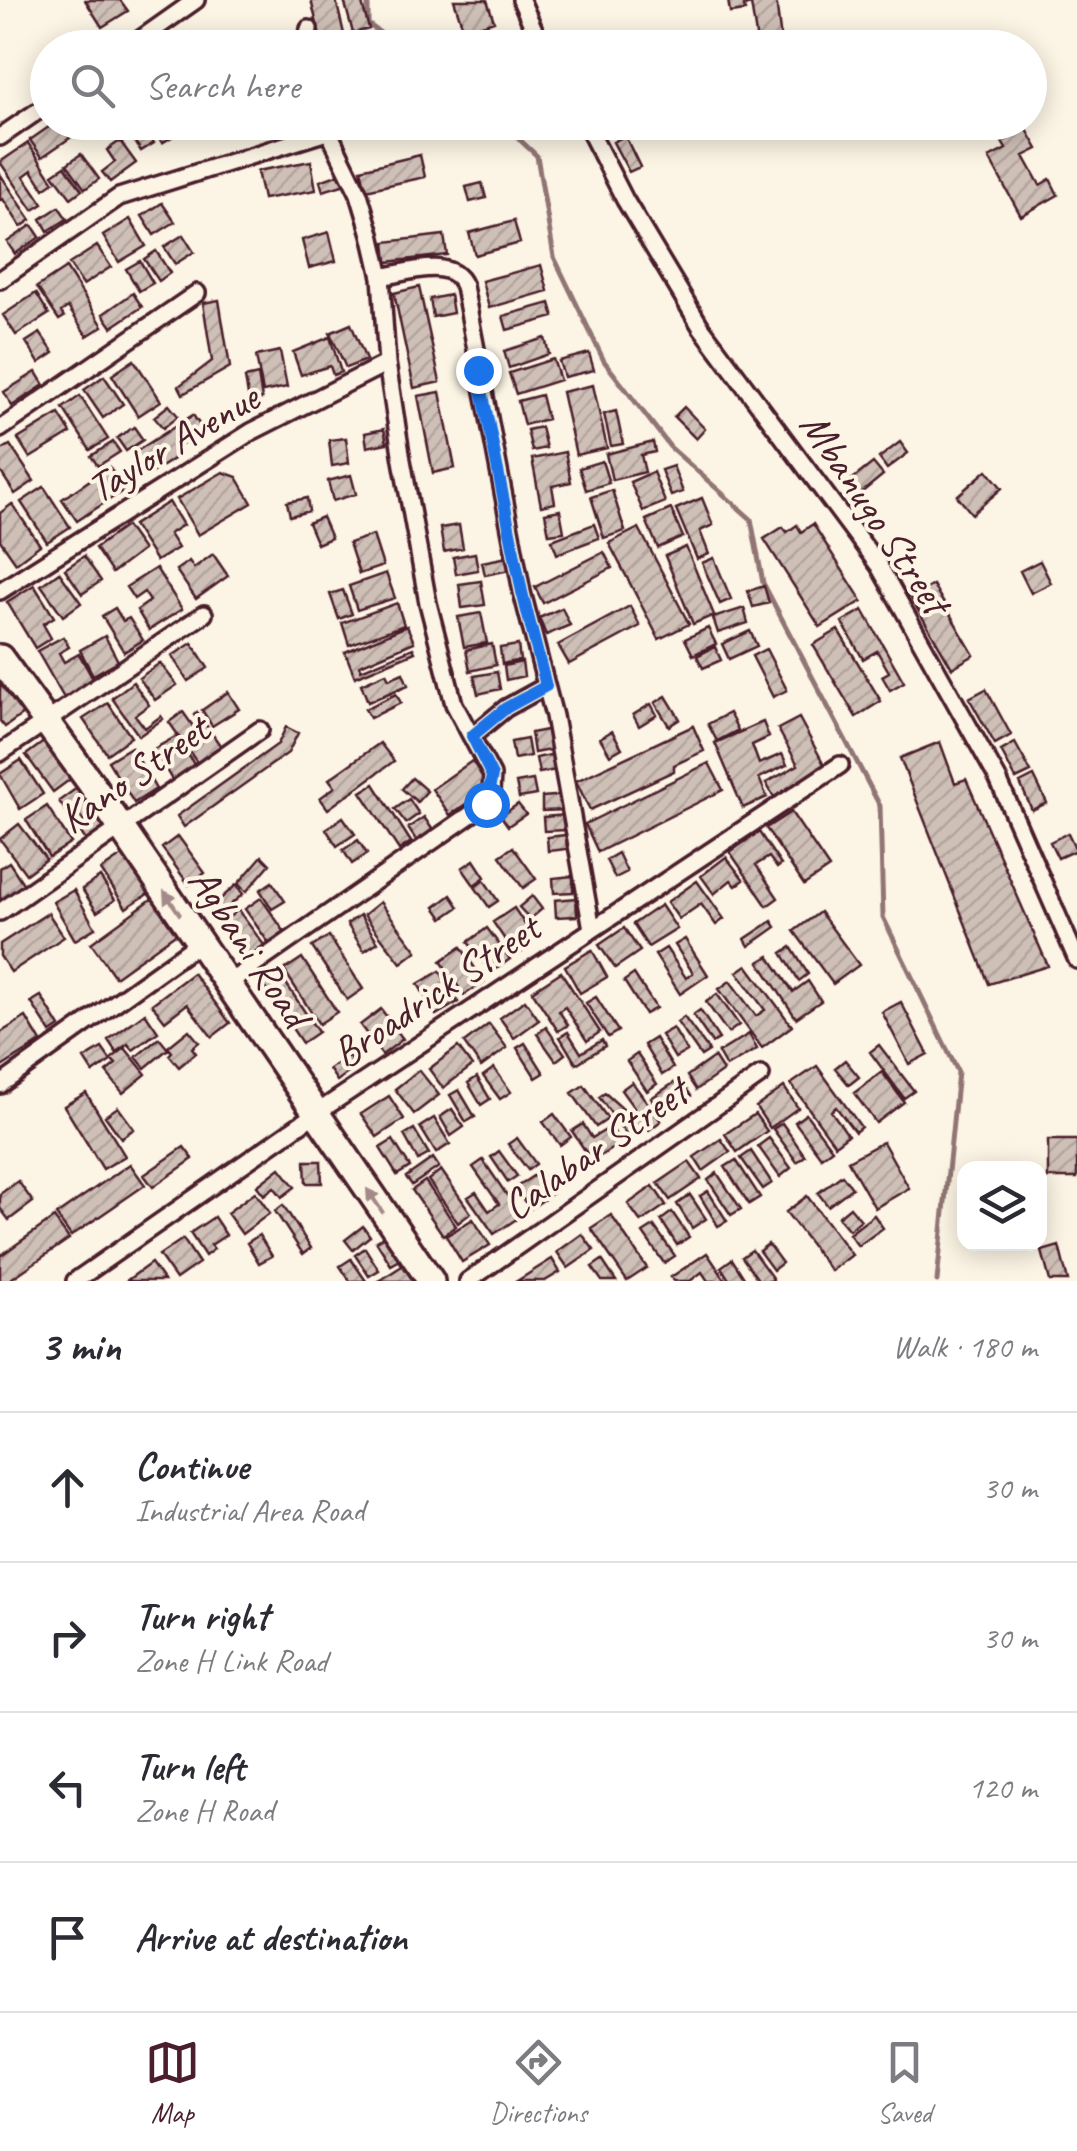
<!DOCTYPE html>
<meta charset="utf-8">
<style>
body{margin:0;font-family:Caveat,sans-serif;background:#f2f2f3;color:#2b2b33}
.controls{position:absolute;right:30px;bottom:30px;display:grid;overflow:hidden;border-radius:20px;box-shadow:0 5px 25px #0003}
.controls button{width:90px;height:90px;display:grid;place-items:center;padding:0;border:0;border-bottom:2px solid #e1e1e2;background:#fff;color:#2b2b33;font:50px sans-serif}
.stop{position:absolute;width:30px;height:30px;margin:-22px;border:8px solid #1a73e8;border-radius:50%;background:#fff}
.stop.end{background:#1a73e8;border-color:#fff;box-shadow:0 2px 10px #0008}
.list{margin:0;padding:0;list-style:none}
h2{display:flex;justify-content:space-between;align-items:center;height:130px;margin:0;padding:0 40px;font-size:42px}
h2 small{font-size:32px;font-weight:400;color:#7c7c81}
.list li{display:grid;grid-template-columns:65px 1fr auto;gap:30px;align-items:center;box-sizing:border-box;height:150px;padding:0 40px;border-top:2px solid #e1e1e2}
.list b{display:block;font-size:38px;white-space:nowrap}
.list p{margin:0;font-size:32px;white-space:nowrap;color:#7c7c81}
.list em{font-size:32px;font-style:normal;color:#7c7c81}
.icon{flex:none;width:55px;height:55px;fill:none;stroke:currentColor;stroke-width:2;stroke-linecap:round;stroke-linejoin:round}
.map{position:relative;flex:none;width:1077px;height:1281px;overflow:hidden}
.search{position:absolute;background:#fff;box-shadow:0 5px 25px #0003;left:30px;right:30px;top:30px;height:110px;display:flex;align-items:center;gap:25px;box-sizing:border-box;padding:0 35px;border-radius:55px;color:#7c7c81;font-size:38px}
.sheet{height:730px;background:#fff}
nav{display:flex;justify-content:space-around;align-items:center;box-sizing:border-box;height:140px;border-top:2px solid #e1e1e2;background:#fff;font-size:28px;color:#7c7c81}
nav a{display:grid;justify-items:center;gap:5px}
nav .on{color:#4a1f2b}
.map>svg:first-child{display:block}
</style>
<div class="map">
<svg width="1077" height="1281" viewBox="0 0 1077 1281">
<defs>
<pattern id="building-hatch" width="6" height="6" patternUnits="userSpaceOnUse" patternTransform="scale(2.5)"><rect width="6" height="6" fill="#cfc0b7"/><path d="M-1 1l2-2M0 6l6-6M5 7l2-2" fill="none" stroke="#b3a59e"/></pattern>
</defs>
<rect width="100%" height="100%" fill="#fcf5e5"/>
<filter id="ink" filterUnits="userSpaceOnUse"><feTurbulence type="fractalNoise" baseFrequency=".01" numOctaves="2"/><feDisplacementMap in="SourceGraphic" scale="20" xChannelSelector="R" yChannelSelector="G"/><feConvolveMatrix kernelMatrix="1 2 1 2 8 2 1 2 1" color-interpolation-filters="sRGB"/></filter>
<g filter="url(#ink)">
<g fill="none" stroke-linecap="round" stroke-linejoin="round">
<path stroke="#917474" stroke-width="5" d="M368 0V24L401 48
M501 122 537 156 554 257 604 361 670 447 751 519 763 583 880 806 883 917 958 1072 937 1281"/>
</g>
<path fill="url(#building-hatch)" stroke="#4a1f2b" stroke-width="2.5" d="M85 0H120L128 11 102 27Z
M311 0H336L344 34 321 40Z
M344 0H361L369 29 353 33Z
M454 0H487L494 21 464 31Z
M728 0H776L782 48H758L751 4 744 6 745 11 730 13Z
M56 122H59L70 138 42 157 30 140Z
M122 122H141L154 143 141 151Z
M150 122H164L173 136 162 143Z
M1026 128 1038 149 1024 156 1040 185 1050 179 1058 195 1021 216 989 158 1006 149 1002 142Z
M625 136 640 167 629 172 613 142Z
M120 141 136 163 110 182 102 172 115 162 107 150Z
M28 143 54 182 44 189 32 170 24 176 43 204 33 210 0 162Z
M81 154 99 179 85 189 67 164Z
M420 155 425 177 366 190 361 169Z
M311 161 316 190 263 199 257 171Z
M65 166 82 190 71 198 53 174Z
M342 173 346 184 323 191 320 181Z
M0 174 31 220 21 227 3 199 0 200Z
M482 183 486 198 470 202 466 187Z
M162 203 175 222 154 235 142 216Z
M59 207 67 219 48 231 41 219Z
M130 219 146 246 119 262 103 236Z
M514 221 520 243 475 255 469 233Z
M32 225 40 237 15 254 7 242Z
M329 232 336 261 309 268 302 240Z
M183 235 194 252 175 264 164 247Z
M444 235 447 255 387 262 385 242Z
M97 246 111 267 83 285 69 264Z
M156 251 170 273 159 281 144 259Z
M140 261 153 283 139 291 126 269Z
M541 265 548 291 489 308 482 281Z
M66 268 103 326 87 336 68 307 61 312 64 317 59 320 37 287Z
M419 287 440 382 414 388 394 293Z
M36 293 49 314 16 335 3 315Z
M133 293 142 307 112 327 103 314Z
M450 295 453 313 433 317 430 299Z
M219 300 230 367 183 394 179 386 212 361 203 303Z
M550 303 554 317 507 330 503 316Z
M351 324 366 360 346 368 330 333Z
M40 333 54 353 39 363 26 342Z
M330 337 341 372 333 375 330 366 301 375 293 352Z
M545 338 549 354 509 368 504 351Z
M280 351 287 387 263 392 256 356Z
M589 353 594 370 564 377 559 361Z
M553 359 560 380 516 394 509 373Z
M134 360 161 401 138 416 112 375Z
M36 372 44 385 12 406 4 392Z
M258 375 262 399 249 401 245 378Z
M104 376 123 404 103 418 84 390Z
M593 385 607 448 576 455 562 392Z
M440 392 455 468 433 473 418 396Z
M541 395 547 419 524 425 518 401Z
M80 396 108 439 90 450 63 408Z
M169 405 178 416 163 428 154 417Z
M684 407 705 429 696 439 674 417Z
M616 411 623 444 611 446 604 414Z
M59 414 71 433 30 458 18 439Z
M193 415 203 430 177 447 181 454 148 475 134 453Z
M134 427 143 440 126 451 117 438Z
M541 427 546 448 532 451 527 430Z
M384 429 387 443 367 447 365 433Z
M346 438 349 463 332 466 329 440Z
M113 442 120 452 98 466 91 456Z
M653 442 655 452 641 455 645 472 612 480 606 454Z
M900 442 908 453 887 469 879 458Z
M10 445 34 481 15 494 0 471V451Z
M565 452 571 482 552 486 555 503 541 506 532 459Z
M602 461 609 483 586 490 579 468Z
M873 463 883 475 855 498 845 485Z
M673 466 683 492 671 496 661 470Z
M109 467 116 477 125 471 133 484 77 521 62 499Z
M987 470 1002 488 972 514 957 496Z
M223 472 237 477 252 503 198 535 177 499Z
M653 472 665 502 643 511 630 482Z
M351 475 356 494 333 501 328 481Z
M44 487 70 527 47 542 21 502Z
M612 490 625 531 604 538 591 497Z
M307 498 309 511 290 516 287 502Z
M702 498 713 525 700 531 709 554 697 559 676 509Z
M169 502 183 525 169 534 178 548 156 561 133 525Z
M12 504 40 545 16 563 0 540V513Z
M671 509 683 537 658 548 646 520Z
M560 510 564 532 549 534 545 513Z
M322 517 331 538 317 544 308 523Z
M594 524 599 538 557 554 552 540Z
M813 524 862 601 820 627 764 539 783 527 787 532 797 525 801 532Z
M459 525 463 548 444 552 440 528Z
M126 526 143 550 112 573 95 548Z
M639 528 689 624 659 639 609 543Z
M373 535 383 566 359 574 349 543Z
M686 547 714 615 693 624 665 556Z
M604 552 612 568 543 603 535 587Z
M475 553 478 570 456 574 453 557Z
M213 554 228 576 196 599 176 570 189 561 194 568Z
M84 556 101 581 82 594 65 569Z
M508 557 510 570 485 575 482 562Z
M714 558 731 599 720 604 702 563Z
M1040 561 1051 583 1031 593 1020 571Z
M156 568 182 609 149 630 137 610 150 601 144 592 134 599 126 587Z
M59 572 81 603 63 616 41 585Z
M386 573 395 598 357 610 349 586Z
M481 581 485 605 462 608 459 584Z
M34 585 54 617 43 624 51 638 35 648 7 602Z
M933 585 974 655 952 668 911 598Z
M764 586 769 603 753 607 748 591Z
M343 590 352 614 339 619 330 594Z
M397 603 404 625 349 645 342 623Z
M630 606 640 626 569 664 558 645Z
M115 608 123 621 129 618 143 640 124 652 102 616Z
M562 608 570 625 546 635 539 618Z
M744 608 748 623 718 633 713 618Z
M863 610 904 682 890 690 882 676 889 672 877 651 863 659 842 622Z
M481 613 487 643 464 647 458 617Z
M407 626 414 642 360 665 361 670 413 648 415 652 355 677 345 652Z
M708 628 716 644 693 655 685 639Z
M838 630 881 701 856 717 813 645Z
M750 631 757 646 729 659 722 644Z
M105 636 118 661 93 675 80 650Z
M63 637 69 647 59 653 64 662 79 654 94 681 64 698 37 651Z
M192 643 208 668 188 681 172 656Z
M492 644 496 665 470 671 466 650Z
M518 645 520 660 502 664 500 648Z
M715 647 721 660 703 668 697 656Z
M766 649 787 690 773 697 752 656Z
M522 662 524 676 506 680 504 666Z
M160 663 177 685 155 700 139 678Z
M497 672 500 689 478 694 474 676Z
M386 673 389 679 403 673 408 685 368 702 361 684Z
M133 682 149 705 135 715 145 728 161 716 163 719 139 736 112 698Z
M0 683 23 714 5 727 0 721Z
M986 689 1011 735 995 744 969 698Z
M228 692 239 709 212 726 202 710Z
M396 694 401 703 370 718 365 709Z
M666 696 680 719 669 726 655 703Z
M108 703 131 737 107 754 83 719Z
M651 704 657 715 639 726 633 715Z
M183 712 202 739 207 735 194 715 197 712 222 748 198 764 169 722Z
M729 713 738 730 717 741 708 724Z
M799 718 826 768 774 797 766 783 798 765 778 729Z
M763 722 769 737 752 745 759 764 782 754 787 765 759 778 767 797 743 808 715 743Z
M693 726 704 751 674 765V771L590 810 576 781Z
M286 727 298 733 288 753 184 827 177 816 278 744Z
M551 729 555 749 534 753 531 733Z
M612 731 622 748 610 755 600 738Z
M177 736 195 766 172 780 154 749Z
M527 739 530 756 514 759 511 742Z
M45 741 72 778 53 792 26 755Z
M940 742 955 783 966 779 1048 966 989 984 900 758Z
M380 743 394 761 328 809 320 798 335 787 329 779Z
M1015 743 1031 772 1016 779 1001 751Z
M131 747 156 789 134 803 108 761Z
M555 754 557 770 539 773 536 758Z
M21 760 43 794 20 809 0 774Z
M472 761 490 787 450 815 432 789Z
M709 763 723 790 598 852 585 824Z
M1034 776 1047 803 1032 810 1020 783Z
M412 778 427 791 417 802 402 789Z
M533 780 536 795 519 798 516 783Z
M374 784 411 842 399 850 361 792Z
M81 785 110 826 87 842 77 827 84 822 72 805 65 810 59 801Z
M566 795 567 810 542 811V797Z
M409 799 419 814 406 823 395 809Z
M518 804 526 814 508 826 501 816Z
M47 806 71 843 49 857 26 820Z
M791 812 829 868 804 885 766 828Z
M566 815 567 830 544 831 543 817Z
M343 817 355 834 337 846 326 829Z
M424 817 434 832 418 843 408 828Z
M19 824 46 859 26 874 0 839Z
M759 832 781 865 777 868 769 857 756 865 778 898 767 906 730 852Z
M1068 833 1076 850 1058 858 1050 842Z
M566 835 567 849 548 851 547 837Z
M178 836 205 873 189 885 162 848Z
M358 840 367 854 352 864 343 850Z
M513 847 536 879 523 888 500 856Z
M618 853 627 872 615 878 606 860Z
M125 854 151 892 126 908 101 870Z
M262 856 270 864 246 892 238 884Z
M726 857 744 880 736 886 731 880 714 894 701 876Z
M474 860 485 877 474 885 462 868Z
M9 862 24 885 0 901V868Z
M573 876V892L554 893 553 878Z
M100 877 115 900 97 912 82 889Z
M484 880 498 901 489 907 475 887Z
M697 881 724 919 716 925 701 904 679 919 667 902Z
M272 882 285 901 272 909 260 890Z
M236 885 243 894 215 918 201 902 209 895 216 903Z
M74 890 95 928 75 940 53 902Z
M451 895 459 907 443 918 435 907Z
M532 896 542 909 530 919 519 907Z
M153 898 178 932 115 977 91 943Z
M261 898 286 934 270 945 245 909Z
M576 898 577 916 556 917 555 900Z
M380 902 417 951 401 963 364 915Z
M661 905 677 929 648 947 633 924Z
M514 908 528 929 521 935 529 947 516 956 493 922Z
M238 910 264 945 249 957 223 922Z
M820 912 859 965 833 984 794 931Z
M48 913 64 937 11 972 0 956V944Z
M360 915 378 942 364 951 347 924Z
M772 921 776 927 749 946 745 939Z
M487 928 510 959 491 973 468 942Z
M624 928 640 951 615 968 599 945Z
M329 936 363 989 347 1000 312 947Z
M685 939 708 975 680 994 655 955 666 948 686 978 693 973 675 945Z
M461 947 484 982 464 995 441 961Z
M791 947 808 974 799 981 782 953Z
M592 950 607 977 580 993 565 966Z
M769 956 793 992 808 981 821 1001 796 1018 759 962Z
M302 958 337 1012 319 1024 284 970Z
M747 965 792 1026 762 1048 719 989 730 981 756 1016 765 1010 737 972Z
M278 971 318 1032 302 1043 261 982Z
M440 971 458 1002 436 1015 418 984Z
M561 972 600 1032 587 1041 565 1007 559 1011 568 1025 558 1031 532 991Z
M193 973 230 1023 212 1037 187 1004 165 1021 152 1004Z
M634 974 656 1008 645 1014 624 981Z
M717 994 739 1025 728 1033 706 1002Z
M41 996 60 1027 51 1033 31 1002Z
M596 997 618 1031 608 1037 586 1003Z
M525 1000 539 1020 514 1038 500 1018Z
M901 1002 928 1054 909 1064 882 1012Z
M381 1009 403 1039 382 1055 360 1025Z
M700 1010 719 1039 712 1043 693 1015Z
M145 1013 158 1032 133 1050 128 1044 116 1052 108 1040Z
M26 1017 41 1042 0 1068V1033Z
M684 1017 709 1051 701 1056 677 1022Z
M489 1024 507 1048 481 1067 464 1043Z
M546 1027 565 1054 556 1061 537 1034Z
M673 1028 687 1051 675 1058 661 1035Z
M189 1030 199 1042 192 1048 196 1053 179 1067 169 1055 172 1052 168 1047Z
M568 1032 581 1053 602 1040 605 1046 576 1064 560 1037Z
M749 1034 757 1049 726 1067 718 1053Z
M159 1038 168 1049 145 1068 136 1057Z
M655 1038 673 1068 662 1075 644 1045Z
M525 1043 544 1073 536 1078 517 1048Z
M879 1045 914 1091 904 1098 870 1052Z
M458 1047 472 1066 443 1088 429 1069Z
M102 1048 111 1061 93 1073 84 1059Z
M125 1048 146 1074 123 1093 106 1072 116 1064 111 1059Z
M637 1054 657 1084 647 1091 627 1061Z
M348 1056 356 1067 337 1081 329 1069Z
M714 1057 723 1071 696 1090 687 1076Z
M845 1060 859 1077 849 1085 835 1068Z
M817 1066 861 1127 855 1132 836 1107 831 1111 848 1135 835 1145 791 1084Z
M494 1068 511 1092 500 1099 483 1076Z
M419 1070 439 1095 414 1114 395 1089Z
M882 1072 904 1102 876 1123 854 1093Z
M477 1077 490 1099 481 1105 468 1083Z
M680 1079 691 1096 662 1115 651 1098Z
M632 1082 661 1121 649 1130 645 1123 639 1128 627 1113 634 1108 621 1090Z
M584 1085 608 1119 596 1127 572 1093Z
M784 1087 798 1108 770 1128 756 1107Z
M459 1090 475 1117 466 1122 450 1095Z
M86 1093 125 1156 103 1169 64 1106Z
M605 1093 625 1111 615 1119 599 1097Z
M389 1096 404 1119 377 1137 361 1114Z
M118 1107 134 1129 121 1138 105 1116Z
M452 1109 464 1127 451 1136 440 1117Z
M554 1114 571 1137 560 1145 543 1122Z
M626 1114 639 1132 630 1139 616 1121Z
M755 1114 767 1131 737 1152 725 1134Z
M806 1114 832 1149 821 1157 795 1122Z
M434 1118 450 1144 436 1153 420 1127Z
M782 1123 805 1156 797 1162 773 1129Z
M583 1124 592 1138 611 1127 621 1143 592 1161 572 1131Z
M414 1129 429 1154 418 1160 404 1135Z
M517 1138 536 1164 528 1170 508 1144Z
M769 1138 791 1168 780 1177 758 1146Z
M721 1139 730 1152 703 1171 694 1157Z
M393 1140 410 1167 397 1175 380 1148Z
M1048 1140H1077V1178H1048Z
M883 1142 909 1188 875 1208 848 1161Z
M184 1147 193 1159 153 1187 144 1175Z
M499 1151 517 1176 508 1182 491 1157Z
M751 1151 772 1183 763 1189 741 1158Z
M433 1158 439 1167 412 1185 406 1177Z
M483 1160 521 1216 494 1234 468 1197 476 1192 489 1211 499 1204 473 1167Z
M736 1160 760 1197 749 1204 725 1167Z
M305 1161H321L322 1183H306Z
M689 1162 701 1179 670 1200 658 1183Z
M130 1164 145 1185 71 1236 56 1215Z
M280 1168 295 1187 282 1197 274 1187 264 1195 257 1186Z
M441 1170 471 1213 458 1223 428 1180Z
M539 1172 553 1193 530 1209 515 1188Z
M717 1173 741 1209 731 1215 708 1180Z
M842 1175 852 1188 828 1206 818 1193Z
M18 1181 33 1202 9 1220 0 1208V1194Z
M425 1181 456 1226 443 1235 412 1190Z
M653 1186 666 1205 641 1222 628 1204Z
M708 1191 727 1221 718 1226 700 1196Z
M255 1192 270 1213 242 1234 227 1213Z
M690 1195 706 1219 692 1228 677 1204Z
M807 1196 852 1255 831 1271 786 1212Z
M283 1205 311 1248 303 1254 275 1211Z
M850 1207 861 1220 849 1230 838 1217Z
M672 1212 689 1237 677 1245 661 1220Z
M611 1215 647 1268 627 1281 591 1228Z
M874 1215 883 1228 858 1246 849 1234Z
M214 1217 226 1235 211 1245 214 1249 205 1256 190 1233Z
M54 1218 69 1239 8 1281H0V1256Z
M473 1219 490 1245 462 1262 446 1236Z
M363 1226 370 1236 353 1250 345 1240Z
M654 1226 675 1256 664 1263 643 1233Z
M582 1234 594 1250 568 1268 557 1252Z
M259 1235 272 1256 259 1263 247 1243Z
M385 1235 400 1260 391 1265 376 1241Z
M183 1239 199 1263 176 1279 159 1255Z
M768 1244 782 1263 773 1270 759 1251Z
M1059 1246 1068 1281H1050L1042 1251Z
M365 1248 379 1270 369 1276 355 1255Z
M752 1250 773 1279 771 1281H759L742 1257Z
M707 1253 726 1281H708L702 1272 690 1281H674L671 1277Z
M351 1259 366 1281H350L340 1266Z
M552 1259 560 1272 545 1281H517Z
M732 1259 746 1281H730L721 1267Z
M602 1260 616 1281H602L592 1267Z
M151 1263 164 1281H126Z
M405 1264 416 1281H379Z"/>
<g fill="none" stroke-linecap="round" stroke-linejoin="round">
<g stroke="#4a1f2b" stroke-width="22">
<path id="minor" d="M521 0 542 48
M128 48 196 0
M306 48 309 29
M585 122 625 200 701 327 879 566 998 779 1077 960
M0 137 48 104
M381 277C406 273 451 255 464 286L522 592 554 716 592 929
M0 280 119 197 330 131
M0 429 197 293
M0 591 251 432 387 363
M472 736 506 708 546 686
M0 753 204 614
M0 912 260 730
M227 984 486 804 491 792 492 775 454 704 428 603 402 460 387 363 381 277 371 234 359 194 324 122
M0 1085 199 943
M75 1281 315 1114 840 765
M468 1281 761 1075"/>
</g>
<g stroke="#4a1f2b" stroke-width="32">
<path id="primary" d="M0 658 90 782 431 1281"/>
</g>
<use href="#minor" stroke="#fcf5e5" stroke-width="15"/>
<use href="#primary" stroke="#fcf5e5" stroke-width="25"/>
</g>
<defs><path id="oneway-solid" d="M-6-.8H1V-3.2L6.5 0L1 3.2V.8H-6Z" transform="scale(2.5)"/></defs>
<g fill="#a38a88">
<use href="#oneway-solid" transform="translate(172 903) rotate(-124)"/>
<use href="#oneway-solid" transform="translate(375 1201) rotate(-124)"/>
</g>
</g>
<g fill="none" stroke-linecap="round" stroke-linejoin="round" filter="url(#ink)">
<path stroke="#1a73e8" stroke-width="12" d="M478 370 522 592 546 686 506 708 472 736 492 776 486 804"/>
</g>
<g text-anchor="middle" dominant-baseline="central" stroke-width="8" stroke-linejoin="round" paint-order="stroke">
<g font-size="42" fill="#4a1f2b" stroke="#fcf5e5">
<text transform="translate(173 443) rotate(-31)">Taylor Avenue</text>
<text transform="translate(875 513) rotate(56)">Mbanugo Street</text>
<text transform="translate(134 774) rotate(-35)">Kano Street</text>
<text transform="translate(249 947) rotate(56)">Agbani Road</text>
<text transform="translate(436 991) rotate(-34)">Broadrick Street</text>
<text transform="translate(595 1149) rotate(-35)">Calabar Street</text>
</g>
</g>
</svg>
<div class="controls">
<button><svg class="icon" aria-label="layers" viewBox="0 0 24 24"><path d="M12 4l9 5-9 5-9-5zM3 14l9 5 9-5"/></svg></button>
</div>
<div class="stop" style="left:486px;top:804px"></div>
<div class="stop end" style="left:478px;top:370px"></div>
<div class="search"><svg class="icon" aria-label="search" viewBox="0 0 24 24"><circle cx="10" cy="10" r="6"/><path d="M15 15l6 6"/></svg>Search here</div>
</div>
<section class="sheet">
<h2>3 min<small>Walk · 180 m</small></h2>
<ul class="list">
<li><svg class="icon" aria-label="ahead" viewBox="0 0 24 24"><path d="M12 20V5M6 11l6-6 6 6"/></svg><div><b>Continue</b><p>Industrial Area Road</p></div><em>30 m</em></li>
<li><svg class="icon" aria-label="right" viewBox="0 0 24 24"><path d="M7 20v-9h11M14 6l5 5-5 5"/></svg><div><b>Turn right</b><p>Zone H Link Road</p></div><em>30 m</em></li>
<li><svg class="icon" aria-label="left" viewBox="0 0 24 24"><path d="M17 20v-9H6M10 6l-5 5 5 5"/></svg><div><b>Turn left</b><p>Zone H Road</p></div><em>120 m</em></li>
<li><svg class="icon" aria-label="arrive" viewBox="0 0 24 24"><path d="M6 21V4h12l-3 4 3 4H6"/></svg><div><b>Arrive at destination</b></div></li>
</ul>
</section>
<nav>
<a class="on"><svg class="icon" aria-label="map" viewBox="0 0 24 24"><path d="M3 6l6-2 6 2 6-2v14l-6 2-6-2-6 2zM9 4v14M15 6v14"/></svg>Map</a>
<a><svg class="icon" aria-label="directions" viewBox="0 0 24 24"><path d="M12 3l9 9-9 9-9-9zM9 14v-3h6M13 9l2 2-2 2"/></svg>Directions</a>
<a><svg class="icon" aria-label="saved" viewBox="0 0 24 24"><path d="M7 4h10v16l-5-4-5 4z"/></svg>Saved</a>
</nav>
